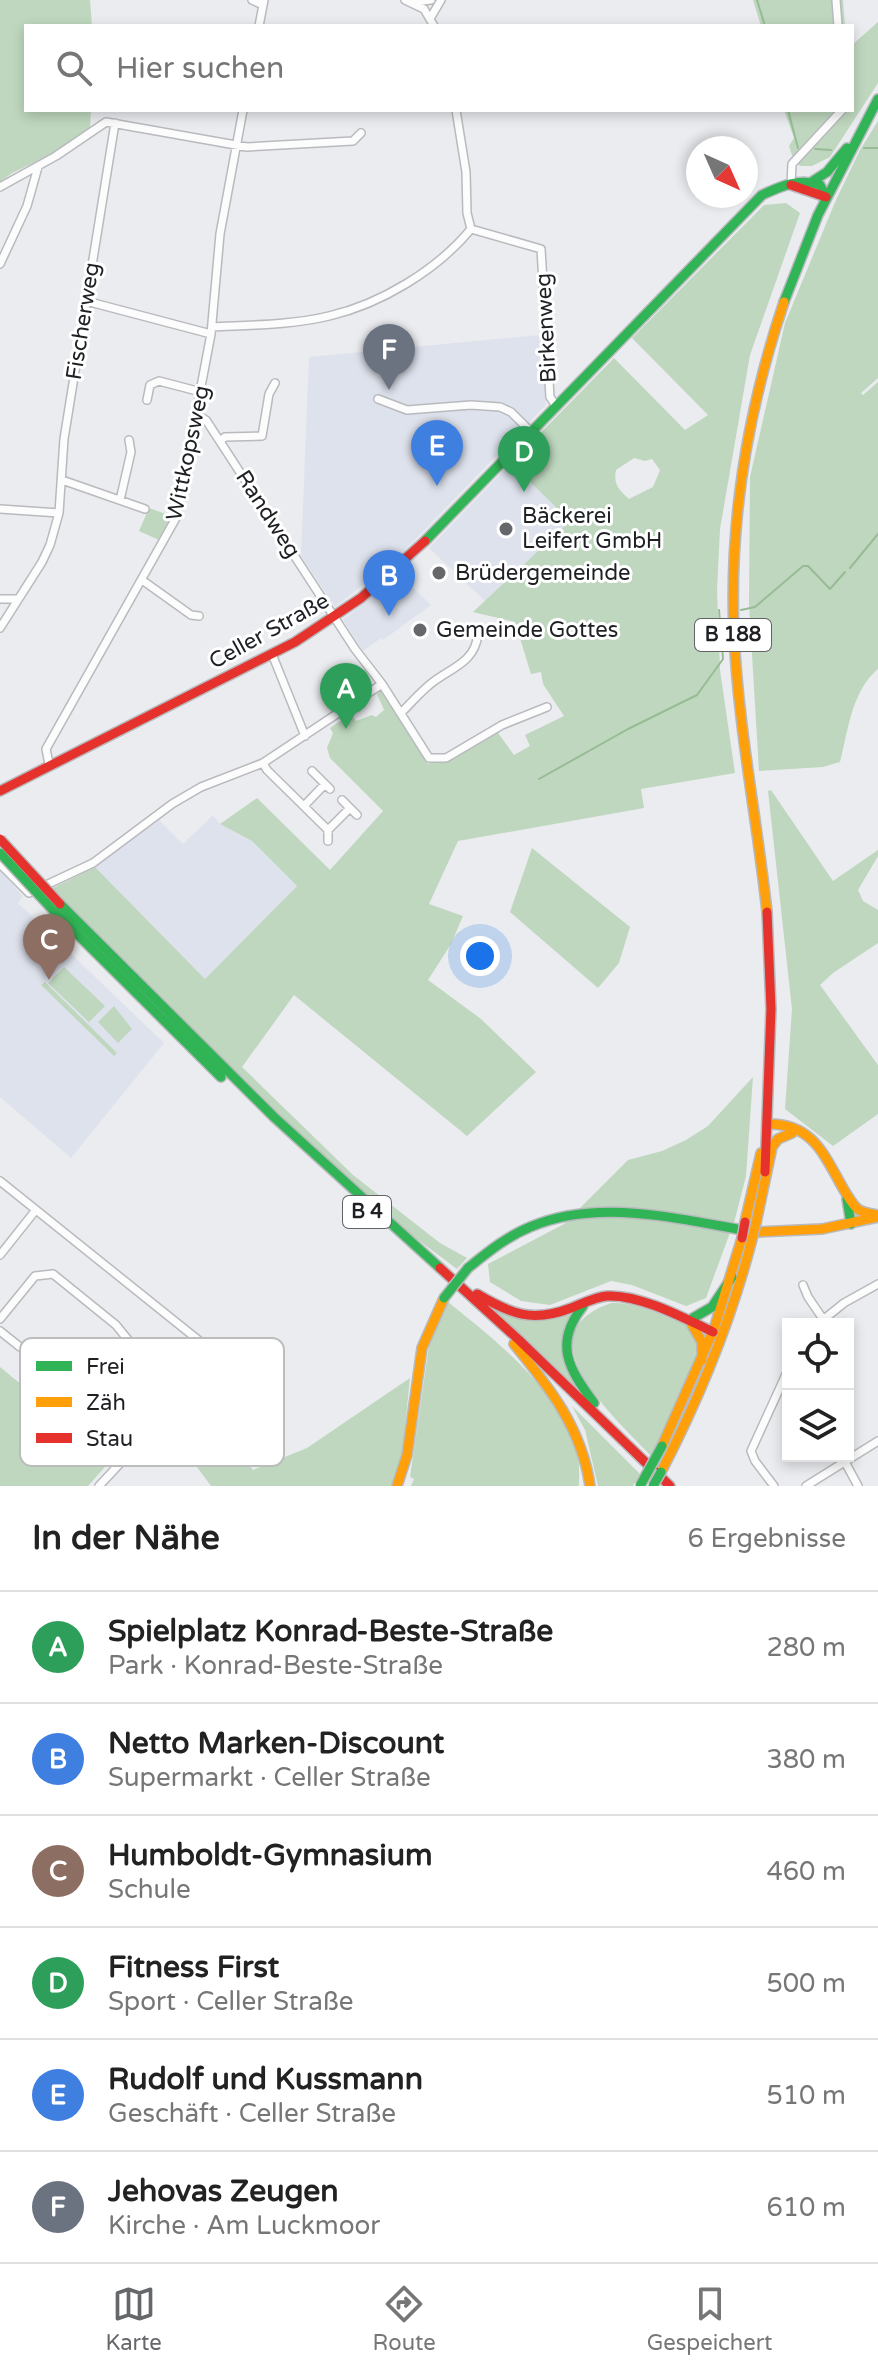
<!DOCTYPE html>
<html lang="de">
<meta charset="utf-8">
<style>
body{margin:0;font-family:"Varela Round",sans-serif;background:#f2f2f2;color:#222}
.controls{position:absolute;right:24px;bottom:24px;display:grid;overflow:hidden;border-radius:0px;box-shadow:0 4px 12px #0003}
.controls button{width:72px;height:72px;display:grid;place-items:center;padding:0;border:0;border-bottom:2px solid #e0e0e0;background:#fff;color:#222;font:40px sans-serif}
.compass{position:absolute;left:686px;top:136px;width:72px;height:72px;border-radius:50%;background:#fff;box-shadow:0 4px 12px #0003;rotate:135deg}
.you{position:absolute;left:480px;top:956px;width:28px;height:28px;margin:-20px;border:6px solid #fff;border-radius:50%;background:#1a73e8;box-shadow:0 0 0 12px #1a73e833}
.badge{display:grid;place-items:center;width:52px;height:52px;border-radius:50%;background:#65676a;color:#fff;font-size:26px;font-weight:700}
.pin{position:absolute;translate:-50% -66px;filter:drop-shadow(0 2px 4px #0008)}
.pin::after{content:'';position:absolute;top:42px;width:28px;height:24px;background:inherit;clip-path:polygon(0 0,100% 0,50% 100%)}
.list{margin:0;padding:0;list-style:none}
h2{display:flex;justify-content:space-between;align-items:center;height:104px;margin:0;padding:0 32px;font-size:34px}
h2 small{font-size:26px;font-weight:400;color:#767676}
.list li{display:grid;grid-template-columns:52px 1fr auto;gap:24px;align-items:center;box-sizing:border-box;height:112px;padding:0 32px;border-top:2px solid #e0e0e0}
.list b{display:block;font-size:30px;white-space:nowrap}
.list p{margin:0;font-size:26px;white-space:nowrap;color:#767676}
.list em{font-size:26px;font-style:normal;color:#767676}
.icon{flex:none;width:44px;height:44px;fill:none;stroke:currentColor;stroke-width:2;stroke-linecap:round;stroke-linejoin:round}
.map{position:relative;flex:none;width:878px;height:1486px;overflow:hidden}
.search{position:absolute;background:#fff;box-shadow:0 4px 12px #0003;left:24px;right:24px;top:24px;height:88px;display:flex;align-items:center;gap:20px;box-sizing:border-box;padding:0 28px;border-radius:0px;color:#767676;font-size:30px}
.sheet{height:776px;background:#fff}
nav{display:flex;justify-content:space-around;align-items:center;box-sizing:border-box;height:112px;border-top:2px solid #e0e0e0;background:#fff;font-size:22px;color:#767676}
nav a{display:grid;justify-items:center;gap:4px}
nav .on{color:#65676a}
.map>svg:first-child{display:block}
</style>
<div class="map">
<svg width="878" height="1486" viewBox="0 0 878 1486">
<rect width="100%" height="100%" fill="#eaecef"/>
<path fill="#dee2ec" d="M540 335 546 405 400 555 335 607 301 556 309 357Z
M511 463 570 521 485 601 429 548Z
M400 575 431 605 383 640 381 638 363 651 343 620Z
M213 815 220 824 252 841 297 886 205 979 95 867 159 820 183 844Z
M0 871 23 896 18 903 164 1043 71 1158 0 1097Z"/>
<path fill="#bfd7be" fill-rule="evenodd" d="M0 0H90L92 26H26V110H91L90 128 48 156 12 173 0 182Z
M753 0H843L845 26H761Z
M878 22V83L830 157 812 166H800L792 155 789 146 794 138 784 110H852V45Z
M878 121V378L861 393 863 395 878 382V669C852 690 848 731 840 762L823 767 759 771 749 605 750 477 785 323 836 200 860 150Z
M786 203 800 213 750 355 720 529 717 590 720 670 735 773 641 789 644 808 458 841 429 904 463 916 451 944 428 980 481 1019 536 1072 467 1136 294 995 242 1067 353 1175 440 1243 467 1258 457 1269 393 1221 352 1185 184 1023 51 889 95 867 205 979 297 886 252 841 220 824 257 798 330 870 383 811 330 758 327 748 333 733 330 728 351 714 356 721 372 715 376 717 384 710 377 694 381 691 428 764 496 730 514 755 530 746 525 735 564 716 543 684 541 672 531 674 515 622 473 612 570 521 511 463 614 358 685 430 708 415 632 338 764 205ZM634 458 645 461 652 459 660 470 653 487 629 499C619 490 613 484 616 470Z
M149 508 171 516 169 525 159 540 139 531Z
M771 790 833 881 878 850V856L858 890 863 901 878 910V943L833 973 820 985 878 1065V1114L833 1146 785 1109 792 1009 768 791Z
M532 848 630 927 619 963 598 988 510 912Z
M64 967 105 1006 89 1022 48 983Z
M45 982 117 1053 114 1056 41 985Z
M114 1006 132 1029 118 1043 98 1022Z
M753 1077 746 1176 735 1219 706 1298 686 1306 632 1285 611 1281 550 1305 521 1301 490 1282 488 1264 564 1224 628 1160 662 1151 686 1140 708 1126Z
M448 1302C499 1343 554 1386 576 1449 580 1460 579 1474 579 1486H411L414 1479 410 1477 430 1339Z
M611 1303C638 1302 664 1316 688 1326L700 1349 673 1415 651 1456C617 1419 519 1335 611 1303Z
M578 1306 563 1339 592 1403 492 1308 508 1315Z
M0 1367 112 1459 88 1486H0Z
M410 1378 402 1456 392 1486H211L160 1417 190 1385 253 1470 307 1448Z
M572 1406 640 1474 633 1486H598L585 1430Z"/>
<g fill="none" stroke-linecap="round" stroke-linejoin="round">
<path stroke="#97bc95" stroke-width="2" d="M757 0 765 26
M788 110 798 148
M864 148H878
M815 149 831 150
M850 568 878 534
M741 610 755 607 803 566H808L830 589 845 572
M539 779 628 729 697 695 723 659 719 610"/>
<g stroke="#b8babd" stroke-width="10">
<path id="street" d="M252 0 263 5
M405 0 424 9 434 26
M836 0 838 26
M414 2 431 0
M431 17 441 0
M259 26 264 0
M791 185 792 164 842 110
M0 187 56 156 106 122 247 147 353 141 361 133
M471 229 541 249 550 397 556 406
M0 264 27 206 38 167
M86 301 211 334
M212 327C250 325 292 325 329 316 381 304 437 270 471 229L467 213 466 172 456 110
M378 399 407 410 471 405 500 407 511 412 531 432
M147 400 150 385 159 381 201 392
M197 415 206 420 355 649 382 684 429 758H446L502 725 547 707
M220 441 225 437 262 436 269 394 275 383
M62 480 145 509
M120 500 131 452 129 440
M0 509 59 513
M142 580 191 615 199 616
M0 599H18
M0 628 42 562 50 545 59 513 64 439 115 123
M272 654 305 736
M401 713C411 703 421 691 433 682 453 667 475 662 478 634
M263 763 267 770 328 830
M49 764 46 749 176 518 211 334 220 234 243 110
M312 771 330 789
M342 800 357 815
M304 806 325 784
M328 841V830L350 808
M0 864 29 893 93 863 172 804 201 787 263 763 382 684
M0 1181 217 1355 158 1416 127 1456 99 1486
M0 1255 35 1211
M803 1285 808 1297 823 1319
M0 1319 35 1276 53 1274 116 1325 133 1346 184 1389
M818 1324 844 1303 878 1284
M0 1331 20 1347 44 1354 72 1379 87 1401 138 1443
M845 1462 858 1486
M774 1486 755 1461 751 1451 788 1370
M806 1486 878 1441"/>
</g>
<g stroke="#b8babd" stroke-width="12">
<path id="fast" d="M813 181 827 172 847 148
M784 302 818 215 878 99
M425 541 762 195C781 186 799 178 820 185L826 197
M60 904 274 1117 440 1268
M53 910 221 1077
M847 1199 851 1224
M468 1268C488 1252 506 1237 530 1227 595 1199 670 1217 737 1229
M583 1306C553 1344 569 1369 594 1403
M693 1318 712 1307 732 1277"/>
</g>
<g stroke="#b8babd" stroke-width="12">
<path id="slow" d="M767 912C757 819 738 726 734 633 729 520 748 409 784 302
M767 1124C813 1123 824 1155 844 1190 848 1196 853 1206 859 1210 864 1213 872 1214 878 1215
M745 1222 761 1153
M756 1223 772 1147 778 1139 792 1133
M758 1232 822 1229 878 1217
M692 1325 702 1342V1360
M514 1344C550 1388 582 1429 590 1486
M662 1446 714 1329 742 1238
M661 1472C700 1397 731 1321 752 1239
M397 1486 407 1455 422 1348 444 1298"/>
</g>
<g stroke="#b8babd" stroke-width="12">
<path id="jam" d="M791 185 826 197
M0 791 295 642 361 598 425 541
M765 1172 771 1009 767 912
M440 1268 519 1340 670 1486
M477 1294C511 1314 532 1323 571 1308 582 1304 595 1297 607 1296 639 1294 684 1318 713 1332"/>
</g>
<use href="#street" stroke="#fcfcfd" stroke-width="7"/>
<use href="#fast" stroke="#30b455" stroke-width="9"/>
<use href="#slow" stroke="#ff9f0a" stroke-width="9"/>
<use href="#jam" stroke="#e5322d" stroke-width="9"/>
<g stroke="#b8babd" stroke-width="12" stroke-linecap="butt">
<path id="fast-bridge" d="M0 853 53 910
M444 1298 468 1268
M640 1486 662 1446
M653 1486 661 1472"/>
</g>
<g stroke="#b8babd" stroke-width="12" stroke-linecap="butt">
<path id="slow-bridge" d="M752 1239 756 1223"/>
</g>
<g stroke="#b8babd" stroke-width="12" stroke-linecap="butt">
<path id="jam-bridge" d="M0 839 60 904
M742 1238 745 1222"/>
</g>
<use href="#fast-bridge" stroke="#30b455" stroke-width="9"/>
<use href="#slow-bridge" stroke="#ff9f0a" stroke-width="9"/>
<use href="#jam-bridge" stroke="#e5322d" stroke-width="9"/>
</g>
<g fill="#65676a" stroke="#fff" stroke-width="3">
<circle cx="506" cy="529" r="8"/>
<circle cx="439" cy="573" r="8"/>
<circle cx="420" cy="630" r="8"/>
</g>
<g text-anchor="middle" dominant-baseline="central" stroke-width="6" stroke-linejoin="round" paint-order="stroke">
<g fill="#fff" stroke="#626365" stroke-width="2">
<rect x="695" y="619" width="76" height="32" rx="6"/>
<rect x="343" y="1196" width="48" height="32" rx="6"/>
</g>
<g font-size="20" font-weight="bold" fill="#1e2023">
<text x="733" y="635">B 188</text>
<text x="367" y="1212">B 4</text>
</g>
<g font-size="22" fill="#1e2023" stroke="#fff">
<text transform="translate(83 321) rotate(-81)">Fischerweg</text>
<text transform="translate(546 328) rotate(-93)">Birkenweg</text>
<text transform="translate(188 453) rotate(-78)">Wittkopsweg</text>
<text transform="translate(268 514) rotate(57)">Randweg</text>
<text transform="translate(269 631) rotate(-29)">Celler Straße</text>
</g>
<g font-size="22" fill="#1e2023" stroke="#fff" text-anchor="start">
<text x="522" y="516">Bäckerei<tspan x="522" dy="25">Leifert GmbH</tspan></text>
<text x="455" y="573">Brüdergemeinde</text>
<text x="436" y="630">Gemeinde Gottes</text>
</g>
</g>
<rect x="20" y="1338" width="264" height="128" rx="12" fill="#fff" stroke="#bcbcbd" stroke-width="2"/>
<rect x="36" y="1361" width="36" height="10" fill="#30b455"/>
<rect x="36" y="1397" width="36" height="10" fill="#ff9f0a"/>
<rect x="36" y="1433" width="36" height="10" fill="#e5322d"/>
<g font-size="22" fill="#1e2023">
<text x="86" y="1374">Frei</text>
<text x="86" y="1410">Zäh</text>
<text x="86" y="1446">Stau</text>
</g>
</svg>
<div class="controls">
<button><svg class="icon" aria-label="locate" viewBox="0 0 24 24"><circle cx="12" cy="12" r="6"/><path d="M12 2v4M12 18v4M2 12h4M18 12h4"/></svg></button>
<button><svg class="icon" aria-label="layers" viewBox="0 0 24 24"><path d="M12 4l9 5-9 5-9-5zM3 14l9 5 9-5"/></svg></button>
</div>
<svg class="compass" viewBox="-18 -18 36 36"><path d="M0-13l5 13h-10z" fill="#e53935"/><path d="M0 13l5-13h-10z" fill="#767676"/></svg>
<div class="you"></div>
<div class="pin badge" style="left:346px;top:729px;background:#2e9e5b">A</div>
<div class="pin badge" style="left:389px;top:616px;background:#3f7fe0">B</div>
<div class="pin badge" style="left:49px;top:980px;background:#8d6e63">C</div>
<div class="pin badge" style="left:524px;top:492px;background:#2e9e5b">D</div>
<div class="pin badge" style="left:437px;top:486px;background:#3f7fe0">E</div>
<div class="pin badge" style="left:389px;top:390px;background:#6b7280">F</div>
<div class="search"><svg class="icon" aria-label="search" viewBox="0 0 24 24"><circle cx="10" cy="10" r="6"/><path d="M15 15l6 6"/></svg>Hier suchen</div>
</div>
<section class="sheet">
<h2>In der Nähe<small>6 Ergebnisse</small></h2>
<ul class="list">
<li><span class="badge" style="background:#2e9e5b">A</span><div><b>Spielplatz Konrad-Beste-Straße</b><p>Park · Konrad-Beste-Straße</p></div><em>280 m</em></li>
<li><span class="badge" style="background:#3f7fe0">B</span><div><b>Netto Marken-Discount</b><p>Supermarkt · Celler Straße</p></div><em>380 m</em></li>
<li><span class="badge" style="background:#8d6e63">C</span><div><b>Humboldt-Gymnasium</b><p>Schule</p></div><em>460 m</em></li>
<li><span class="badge" style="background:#2e9e5b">D</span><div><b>Fitness First</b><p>Sport · Celler Straße</p></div><em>500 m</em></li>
<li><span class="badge" style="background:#3f7fe0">E</span><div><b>Rudolf und Kussmann</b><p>Geschäft · Celler Straße</p></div><em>510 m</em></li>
<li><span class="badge" style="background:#6b7280">F</span><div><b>Jehovas Zeugen</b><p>Kirche · Am Luckmoor</p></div><em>610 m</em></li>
</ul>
</section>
<nav>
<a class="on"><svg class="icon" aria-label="map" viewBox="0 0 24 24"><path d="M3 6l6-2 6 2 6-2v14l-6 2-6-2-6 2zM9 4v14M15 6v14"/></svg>Karte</a>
<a><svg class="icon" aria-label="directions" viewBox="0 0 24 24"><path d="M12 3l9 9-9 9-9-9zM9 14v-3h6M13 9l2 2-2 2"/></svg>Route</a>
<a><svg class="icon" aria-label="saved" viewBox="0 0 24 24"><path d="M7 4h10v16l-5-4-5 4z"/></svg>Gespeichert</a>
</nav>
